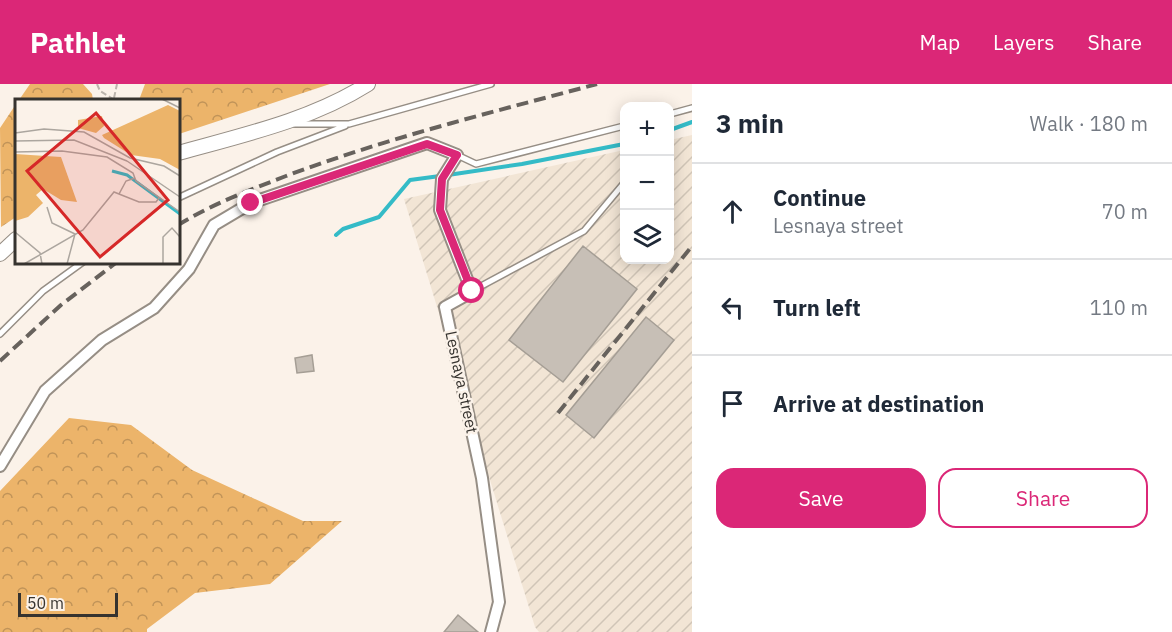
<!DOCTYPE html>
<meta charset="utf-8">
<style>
body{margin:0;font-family:"IBM Plex Sans",sans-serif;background:#f6f6f7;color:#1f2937}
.controls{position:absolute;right:18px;top:18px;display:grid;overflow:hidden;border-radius:12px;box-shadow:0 3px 15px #0003}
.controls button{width:54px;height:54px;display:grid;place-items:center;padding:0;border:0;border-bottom:2px solid #e0e1e3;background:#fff;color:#1f2937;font:30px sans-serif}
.scale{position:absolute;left:18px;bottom:15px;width:100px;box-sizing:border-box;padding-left:6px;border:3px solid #36332f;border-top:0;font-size:16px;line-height:21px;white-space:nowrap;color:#36332f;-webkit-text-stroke:4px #fbf2e9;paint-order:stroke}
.stop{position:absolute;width:18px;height:18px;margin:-14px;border:4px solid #db2777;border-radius:50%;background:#fff}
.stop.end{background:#db2777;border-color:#fff;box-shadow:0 2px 6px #0008}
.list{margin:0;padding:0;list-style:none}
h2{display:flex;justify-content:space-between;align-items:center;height:78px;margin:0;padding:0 24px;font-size:26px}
h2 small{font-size:20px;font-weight:400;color:#747a83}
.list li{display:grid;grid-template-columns:39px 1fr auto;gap:18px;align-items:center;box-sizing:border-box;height:96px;padding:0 24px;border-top:2px solid #e0e1e3}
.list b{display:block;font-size:22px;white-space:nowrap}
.list p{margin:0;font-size:20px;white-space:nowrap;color:#747a83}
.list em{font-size:20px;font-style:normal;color:#747a83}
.actions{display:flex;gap:12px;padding:18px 24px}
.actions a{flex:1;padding:14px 0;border:2px solid #db2777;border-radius:18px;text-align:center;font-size:21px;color:#db2777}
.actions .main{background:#db2777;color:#fff}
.icon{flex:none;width:33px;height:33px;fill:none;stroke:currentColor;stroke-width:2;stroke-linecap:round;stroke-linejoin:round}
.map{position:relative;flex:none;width:692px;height:548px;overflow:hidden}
header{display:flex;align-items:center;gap:36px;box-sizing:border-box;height:84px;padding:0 30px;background:#db2777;color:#fff}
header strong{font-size:28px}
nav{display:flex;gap:33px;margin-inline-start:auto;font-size:21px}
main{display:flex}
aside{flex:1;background:#fff}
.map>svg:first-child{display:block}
</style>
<header>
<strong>Pathlet</strong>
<nav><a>Map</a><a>Layers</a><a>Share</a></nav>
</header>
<main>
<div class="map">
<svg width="692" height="548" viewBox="0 0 692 548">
<defs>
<pattern id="industrial-furrows" width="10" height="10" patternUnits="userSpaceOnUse" patternTransform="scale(1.5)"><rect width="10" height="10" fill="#f2e5d5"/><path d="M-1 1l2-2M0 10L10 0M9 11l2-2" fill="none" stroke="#d0c5b7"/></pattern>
<pattern id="forest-crowns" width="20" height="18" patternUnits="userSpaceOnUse" patternTransform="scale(1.5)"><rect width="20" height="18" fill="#ecb46a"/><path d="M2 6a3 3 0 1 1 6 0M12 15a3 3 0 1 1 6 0" fill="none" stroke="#c09358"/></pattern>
</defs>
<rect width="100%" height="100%" fill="#fbf2e9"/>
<path fill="url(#industrial-furrows)" d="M692 51V548H539L535 543 404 115 624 66V176H670V56Z"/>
<path fill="url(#forest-crowns)" d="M30 0H83L92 10 93 16H19Z
M145 0H330L179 50 178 16H139Z
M16 20V133L1 143 0 44Z
M69 334 131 341 192 386 303 437H342L270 500 195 509 147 545V548H0V407Z"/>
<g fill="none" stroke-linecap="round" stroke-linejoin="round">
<path stroke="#34bbc7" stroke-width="4" d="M670 46 692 38
M448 91 522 80 624 60
M336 151 343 145 379 133 410 96 440 92"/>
</g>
<path fill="#c7bfb6" stroke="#a59e95" stroke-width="1.5" d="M583 162 637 205 563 298 509 256Z
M646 233 674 256 594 354 566 331Z
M312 271 314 287 297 289 295 274Z
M458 531 478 548H444Z"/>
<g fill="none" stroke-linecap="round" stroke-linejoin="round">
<g stroke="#968e85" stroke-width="8">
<path id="service" d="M670 30 692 24
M295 40H349L491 0
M457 71 476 80 624 42
M178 114 277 68 345 42
M472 207 584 147 624 99
M0 250 43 207 83 178"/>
</g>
<g stroke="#968e85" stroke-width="14">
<path id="minor" d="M0 382 45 307 102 256 154 224 189 185 214 141 251 119 427 59 457 71 442 95 440 126 472 208 445 223 482 394 499 518 491 548"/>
</g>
<g stroke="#968e85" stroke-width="16">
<path id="tertiary" d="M178 69C243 51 311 36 368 0
M0 170 16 155"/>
</g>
<path stroke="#bbb4ac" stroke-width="2" stroke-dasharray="6 3" stroke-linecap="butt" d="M97 0 100 7 113 15
M114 14 117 0"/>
<use href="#service" stroke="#fff" stroke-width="5"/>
<use href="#minor" stroke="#fff" stroke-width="10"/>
<use href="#tertiary" stroke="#fff" stroke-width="14"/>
<path stroke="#67625d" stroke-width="4" stroke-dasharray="12 6" stroke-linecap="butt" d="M178 141C212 120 250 106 286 92 387 54 493 28 597 0
M0 277 61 221 117 178
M558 329 692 162"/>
</g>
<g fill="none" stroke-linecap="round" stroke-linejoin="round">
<path stroke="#db2777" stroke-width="8" d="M251 119 427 60 457 71 442 95 440 126 472 207"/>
</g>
<g text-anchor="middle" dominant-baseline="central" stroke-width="5" stroke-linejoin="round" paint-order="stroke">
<g font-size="16" fill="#36332f" stroke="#fbf2e9">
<text transform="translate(462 298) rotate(78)">Lesnaya street</text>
</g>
</g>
<g transform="translate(15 15)">
<rect width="165" height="165" fill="#fbf2e9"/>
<path d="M153 6 165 12V71L145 60 116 56 89 39 87 36ZM87 17 89 27 81 34 63 29V21ZM0 55 46 58 62 103 46 101 28 90 21 96 28 104 13 118 0 122Z" fill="#ecb46a"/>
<path fill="none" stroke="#34bbc7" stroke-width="3" d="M97 72 112 76 165 115"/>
<path fill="none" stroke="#aca69f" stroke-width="1.5" d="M147 0 165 9M0 34 29 30 69 33 115 59 149 67 165 77M0 42 59 41 112 62M0 53 47 52 92 58 118 74 121 82 165 113M112 62 165 98M104 95 124 103H141L144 99M32 108 37 124 60 135 52 165M0 133 25 154 27 165M9 165 68 131 99 93 104 95 111 82 120 79M148 165V138L157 129 165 138"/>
<path fill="#d62828" fill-opacity="0.15" stroke="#d62828" stroke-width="3" d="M81 14 153 101 85 158 12 72Z"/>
<rect width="165" height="165" fill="none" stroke="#36332f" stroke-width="3"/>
</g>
</svg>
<div class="controls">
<button>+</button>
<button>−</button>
<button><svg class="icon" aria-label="layers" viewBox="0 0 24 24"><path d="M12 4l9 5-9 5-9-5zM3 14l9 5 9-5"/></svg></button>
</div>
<div class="scale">50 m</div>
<div class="stop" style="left:472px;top:207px"></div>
<div class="stop end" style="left:251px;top:119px"></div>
</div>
<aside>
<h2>3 min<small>Walk · 180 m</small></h2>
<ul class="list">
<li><svg class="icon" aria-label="ahead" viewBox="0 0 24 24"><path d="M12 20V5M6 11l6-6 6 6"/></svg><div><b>Continue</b><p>Lesnaya street</p></div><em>70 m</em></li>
<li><svg class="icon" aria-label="left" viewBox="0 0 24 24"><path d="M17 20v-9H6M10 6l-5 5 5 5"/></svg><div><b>Turn left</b></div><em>110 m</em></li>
<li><svg class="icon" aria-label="arrive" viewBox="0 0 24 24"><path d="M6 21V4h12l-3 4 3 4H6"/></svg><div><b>Arrive at destination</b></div></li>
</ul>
<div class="actions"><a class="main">Save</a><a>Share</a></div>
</aside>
</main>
